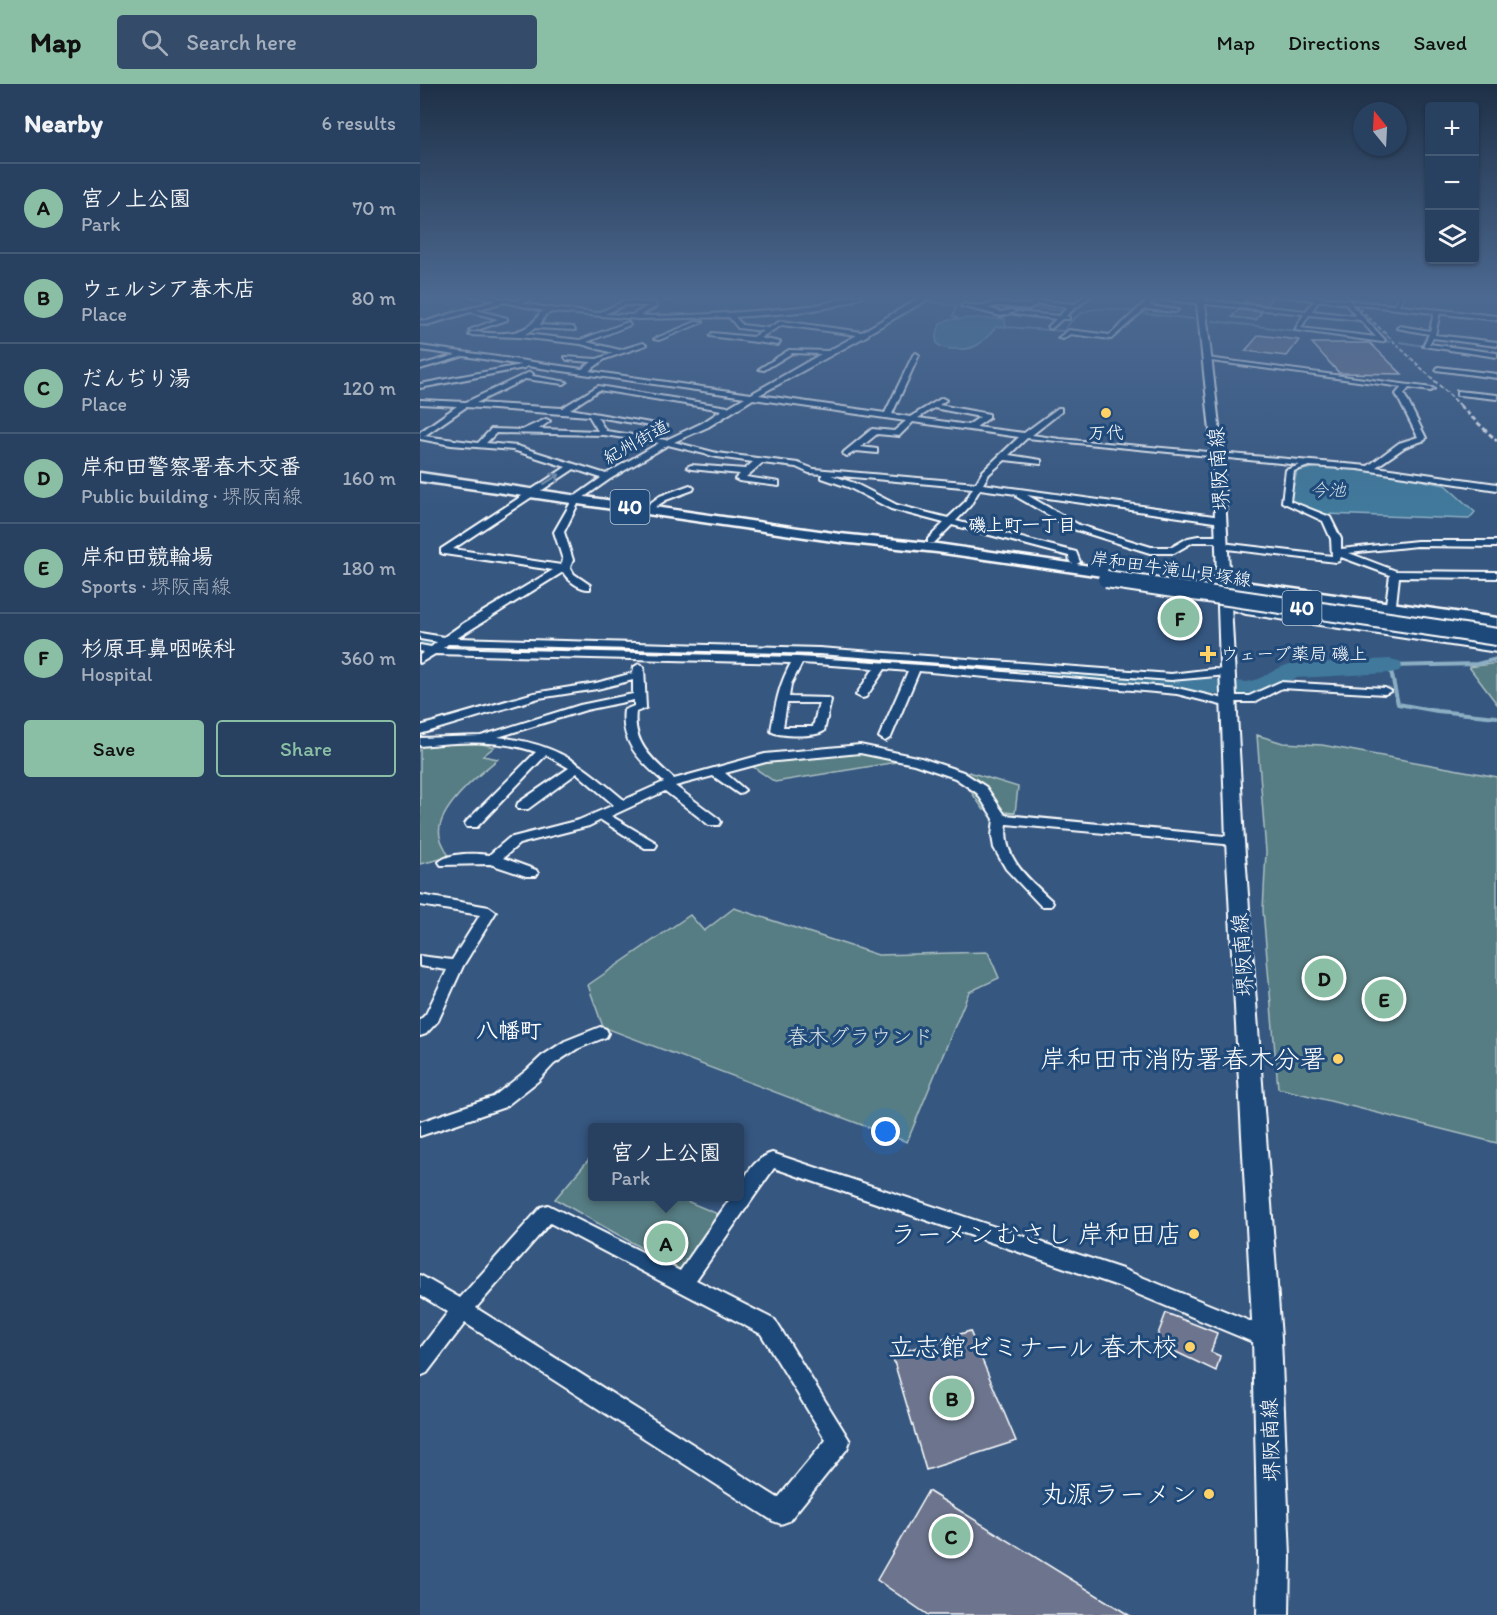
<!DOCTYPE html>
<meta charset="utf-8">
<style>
body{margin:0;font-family:Itim,"Klee One",sans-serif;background:#344c69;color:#f1f3f6}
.controls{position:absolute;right:18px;top:18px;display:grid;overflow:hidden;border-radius:6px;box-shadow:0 2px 4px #0004}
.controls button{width:54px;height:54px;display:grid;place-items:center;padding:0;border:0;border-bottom:2px solid #445a75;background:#284160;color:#f1f3f6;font:30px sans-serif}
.compass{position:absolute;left:933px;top:18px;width:54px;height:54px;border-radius:50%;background:#284160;box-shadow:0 2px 4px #0004;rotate:342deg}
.you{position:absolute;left:466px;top:1048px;width:21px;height:21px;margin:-15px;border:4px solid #fff;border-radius:50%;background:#1a73e8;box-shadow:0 0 0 9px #1a73e833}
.badge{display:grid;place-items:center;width:39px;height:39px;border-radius:50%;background:#8abfa5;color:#111;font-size:20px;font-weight:700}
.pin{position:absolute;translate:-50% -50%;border:3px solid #fff;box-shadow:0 2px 6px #0006}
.popup{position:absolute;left:168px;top:1039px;width:156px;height:78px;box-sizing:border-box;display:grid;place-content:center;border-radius:6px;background:#284160;filter:drop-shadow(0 2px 4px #0005);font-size:20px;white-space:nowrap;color:#a5afbd}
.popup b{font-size:22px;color:#f1f3f6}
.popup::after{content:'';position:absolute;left:50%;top:100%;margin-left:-12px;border:12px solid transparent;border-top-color:#284160}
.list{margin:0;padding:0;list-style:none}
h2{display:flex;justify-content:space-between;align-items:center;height:78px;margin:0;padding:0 24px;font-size:26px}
h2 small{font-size:20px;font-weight:400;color:#a5afbd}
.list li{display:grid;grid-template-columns:39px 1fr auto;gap:18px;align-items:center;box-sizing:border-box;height:90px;padding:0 24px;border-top:2px solid #445a75}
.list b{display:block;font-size:22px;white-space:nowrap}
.list p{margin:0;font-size:20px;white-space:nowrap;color:#a5afbd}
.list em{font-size:20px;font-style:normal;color:#a5afbd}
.actions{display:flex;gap:12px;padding:18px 24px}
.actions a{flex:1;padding:14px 0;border:2px solid #8abfa5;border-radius:6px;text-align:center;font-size:21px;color:#8abfa5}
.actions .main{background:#8abfa5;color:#111}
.icon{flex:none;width:33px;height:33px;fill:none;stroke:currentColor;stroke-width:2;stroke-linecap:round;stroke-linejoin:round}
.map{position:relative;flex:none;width:1077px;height:1531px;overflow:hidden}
header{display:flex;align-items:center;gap:36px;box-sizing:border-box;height:84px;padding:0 30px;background:#8abfa5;color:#111}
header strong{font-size:28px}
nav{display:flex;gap:33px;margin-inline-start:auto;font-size:21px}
.search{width:420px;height:54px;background:#344c69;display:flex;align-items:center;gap:15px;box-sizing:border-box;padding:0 21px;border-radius:6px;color:#a5afbd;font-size:22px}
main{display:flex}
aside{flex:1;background:#284160}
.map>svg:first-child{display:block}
</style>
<header>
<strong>Map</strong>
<div class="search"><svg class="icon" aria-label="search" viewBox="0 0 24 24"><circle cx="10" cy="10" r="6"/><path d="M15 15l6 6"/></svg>Search here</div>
<nav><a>Map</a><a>Directions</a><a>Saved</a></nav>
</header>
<main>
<aside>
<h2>Nearby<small>6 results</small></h2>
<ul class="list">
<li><span class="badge">A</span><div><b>宮ノ上公園</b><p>Park</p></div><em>70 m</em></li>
<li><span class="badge">B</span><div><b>ウェルシア春木店</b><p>Place</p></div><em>80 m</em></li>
<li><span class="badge">C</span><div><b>だんぢり湯</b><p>Place</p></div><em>120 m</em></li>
<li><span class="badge">D</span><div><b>岸和田警察署春木交番</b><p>Public building · 堺阪南線</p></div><em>160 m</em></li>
<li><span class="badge">E</span><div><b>岸和田競輪場</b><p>Sports · 堺阪南線</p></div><em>180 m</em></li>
<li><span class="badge">F</span><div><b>杉原耳鼻咽喉科</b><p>Hospital</p></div><em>360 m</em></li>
</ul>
<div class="actions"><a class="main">Save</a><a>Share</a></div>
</aside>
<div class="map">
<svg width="1077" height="1531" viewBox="0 0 1077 1531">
<rect width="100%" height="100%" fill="#365780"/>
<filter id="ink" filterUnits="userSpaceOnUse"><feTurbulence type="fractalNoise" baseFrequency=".0167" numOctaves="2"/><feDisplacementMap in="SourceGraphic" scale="12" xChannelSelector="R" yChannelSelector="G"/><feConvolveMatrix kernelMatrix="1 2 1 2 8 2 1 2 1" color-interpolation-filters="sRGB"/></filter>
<g filter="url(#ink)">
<path fill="#466084" d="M512 211H592L583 218 559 224 509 216Z"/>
<path fill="#567d83" stroke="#aabec1" stroke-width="1.5" d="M1077 579V620L1049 583Z
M837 651 863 659 902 661 1077 693V1059L858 1004 843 826 846 768Z
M0 657H50L74 663 63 672 78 675C60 690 10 729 21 756 23 762 27 767 29 773L0 780Z
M441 668 483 677 355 698 329 680 345 676Z
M549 688 598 703 595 729 564 726 542 695Z
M314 824 458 871 568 868 579 894 549 908 487 1058 183 943 168 901 270 831 284 847Z
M170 1074 172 1075V1112L257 1113 298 1130 262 1187 135 1115Z"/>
<path fill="#41799b" stroke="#8dafc3" stroke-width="1.5" d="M549 234 585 235 586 243H576C563 258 556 267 535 265 528 265 523 265 517 260L516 253 520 240 527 236Z
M904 382 938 384 1025 401 1055 428 1049 435 905 430 873 419 870 416 877 387Z"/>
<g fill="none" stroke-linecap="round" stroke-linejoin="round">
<path stroke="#8dafc3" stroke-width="2" d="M511 211 507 217 537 222 533 232 537 234
M607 223 644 227
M720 229 773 235
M793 237 920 252
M586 243 644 247C661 218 687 224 715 228
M956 256 970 258
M980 258 1010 263"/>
<path stroke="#8dafc3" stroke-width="4" d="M1077 575 1057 580 970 582 978 620 1017 627 1077 633"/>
<path fill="#41799b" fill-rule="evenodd" d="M0 552 30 556 407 565 827 598C843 596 854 584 870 580L970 575 979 577 982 582 979 587 970 589 876 594 852 608 827 612 407 579 30 570 0 566Z"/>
</g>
<path fill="#6d758e" stroke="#fff" stroke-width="1.5" d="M830 211H847L852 214 847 221 824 218Z
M818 226 842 228 836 236 812 233Z
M839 251 879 256 867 272 825 267Z
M892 259H950L982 290 919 289Z
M746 1229 797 1249 791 1268 800 1272 796 1287 735 1258Z
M550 1247 596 1357 506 1386 472 1271Z
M508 1407 709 1531H508L457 1496Z"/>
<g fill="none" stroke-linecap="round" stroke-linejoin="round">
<g stroke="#fff" stroke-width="4">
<path id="street" d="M46 211H68L95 217 112 211H121L102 219 130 224 178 229 204 217 235 219 237 222 220 232C277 232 333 228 390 222 407 220 427 211 444 211 415 229 350 230 315 233L322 241 348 244 361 237 442 248 504 211H511L505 217 449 249 448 251 339 311 465 329 493 271 496 269 499 271 472 330 490 333 522 314 526 316 519 321 569 330V334L556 343 604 349 638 324H641V328L612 351 640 355 948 382 979 359 998 353 976 310 982 303 784 276 787 274 1012 304 1014 305 1010 307 989 304 984 310 1006 354 1005 356 985 363 956 383 1077 400V406L938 385 889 382 874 387 870 417 910 433 921 455V465L997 457H1077V463L997 462 929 469 976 487 1077 488V494L979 493 976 520 971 523 966 520 970 491 921 473 919 477 916 478 799 464 797 462 802 459 912 472 911 455 903 437 862 418 866 386 880 381 607 354 589 371 621 376V380L585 376 569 390 563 400 801 433 805 436 801 439 607 411 659 441 731 463H752L768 454 778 452H802L807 455 802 458H773L754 469H730L653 445 597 413 596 410 560 405 550 422 536 437 656 468 660 478 655 481 650 478 649 472 532 441 514 459H508V455L524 439 471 425 428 403 402 394V390L389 389 376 383 342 379 326 393 359 398V402L319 397 315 395 320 390 271 385 267 383 271 381 325 385 333 378 297 373 248 361 190 395 160 416 144 448 153 476 150 483 154 490 170 501V505C161 506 148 497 143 488L37 554 399 564 751 590 793 585 812 586 814 588 808 591 751 596 399 570 28 560 23 564 378 573 531 583 757 604 804 615 805 612H829L860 598 965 604 971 607 965 610 862 604 835 618H813V622L809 623 757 610 499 587 471 653 465 657 459 653 488 587 465 585 446 613 442 614 436 611 454 584 382 579 371 600 369 613 409 614 411 616 404 647C397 653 358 653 351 647 356 620 358 603 371 579L15 570 0 579V571L4 568 0 567V561L11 563 17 558 0 555V549L24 553 44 539 133 486 24 470 21 469V465L146 383 93 366 31 361 0 355V348L37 322 0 320V316L46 318 110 288 113 290 112 292 147 298 144 300 105 295 56 319 142 324 178 302 308 323 325 313 107 282 104 284 0 304V300L101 281 44 272 0 285V281L36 271 0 266V262L162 285 172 278 147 276 145 273 177 275 193 269 161 260 99 253 49 251 51 248C77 249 106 255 120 229L124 227 84 218 57 226 87 234V236L54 247 49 246 78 235 51 228 7 241 0 240V236L7 237 77 216ZM205 221 228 222 212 231 185 230ZM132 228 219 235 309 233 318 244 343 247 333 253 292 249 290 252 358 261 360 258 340 254 362 241 437 251 408 267 369 266 339 285 344 286 372 269 401 270 331 310 169 287 185 275 226 261 223 259 200 266 167 258 210 241 208 238 160 256 105 250 115 244 155 246 153 243 120 241 125 231ZM179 306 302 326 282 339 246 356 186 347 177 333 243 344 247 342 150 325ZM333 315 486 337 474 347 452 345 424 368 423 370 427 372 436 367 457 369V365L441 363 457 350 479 352 493 338 599 353 563 387 556 399 394 385 378 379 297 369 254 358 288 343ZM46 323 169 332 178 347 119 345 130 337 126 335 102 346 71 345 58 359 4 352ZM514 324 560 333 548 341 498 334ZM76 349 184 351 239 359 186 390 97 362 66 359ZM154 385 181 394 154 413 134 448 143 476 141 481 33 465ZM411 391 553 404 544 419 528 434 477 421 434 399ZM367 619H399L393 643H363Z
M238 211H247L252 214 249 216Z
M664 211H671C663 220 654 224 646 232L649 233V235H642L631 245 628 243 636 235 594 230 597 228 639 232 648 223 617 220 609 225 578 222 568 224 581 228 592 226 595 228 581 232 541 222 544 220 561 222 578 218 608 221 616 216 655 220Z
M712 211H735L886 227 896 214 899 216 892 227 936 232 924 218 927 216 965 256 962 258 875 246 884 230 736 215 729 222 758 226 755 228 725 225 691 255 650 250 643 255 638 254 649 246 690 251 730 214ZM889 231 940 236 956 253 881 244Z
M979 211H985L977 224H973Z
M1017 226 1020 228 1015 251 1077 258V262L1013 254 1009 260 1077 269V273L1003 262 1009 250 977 244 980 242 1010 247 1014 228Z
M278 237 283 238 239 256 234 255Z
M1018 283 1077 290V294L1016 286Z
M1037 307 1077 311V315L1040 311H1037Z
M270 401 274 404 273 406 246 416 229 427 222 425 240 412Z
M805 517 828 524 1077 562V568L826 530 801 522V518Z
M219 580 224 583 226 624 216 628C212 659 233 676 254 695L345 670 440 661 501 674 543 688 566 703 585 731 815 753 822 757 815 761 587 740C581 773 609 795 631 816L633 819 631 822H621L586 785 574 764 572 752 574 735 557 709 535 694 494 680 440 669 346 678 305 689 325 706 319 710 293 692 255 702 299 735 301 738 299 741H289L245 707 191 732 235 758 237 761 235 764H225L181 736 169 742 99 760 83 774 116 786 118 789 116 792H106L70 780 21 781 19 778C30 768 55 769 69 771L89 754 159 736 194 721 157 689 108 725H98L97 722 98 719 149 684 126 671 57 743H47L45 740 47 737 116 668C79 655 38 658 0 662V654L61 652 160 621 213 610V596L177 605 119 614 0 650V642L114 609 176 599 213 589 214 583ZM214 616V622L204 626C200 659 221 678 244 698L204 716C160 679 137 660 78 653L166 626Z
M0 811 69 823 76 828 43 882 18 937 6 950 0 952V936L6 930 27 886 0 882V872L32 876 60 831 0 821Z
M180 943 186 945 188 949 186 953 157 965 134 980 118 997 85 1023 0 1052V1038L73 1013 106 987 122 972 145 957Z
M352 1069 702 1185 854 1247 857 1254 854 1261 847 1264 698 1202 354 1084 276 1196 355 1236 430 1357 427 1365 369 1437 361 1440 353 1437 45 1239 7 1289 0 1292V1265L28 1228 0 1211V1191L40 1214 121 1123 128 1121 260 1187 312 1112H320C320 1095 335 1074 352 1069ZM130 1139 341 1250 406 1356 358 1414 56 1224Z"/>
</g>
<g stroke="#fff" stroke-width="4">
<path id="secondary" d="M776 211H784L803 376 824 757 861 1254 870 1473 869 1531H837L838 1473 833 1254 806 757 793 376Z
M849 211H878L1077 232V236Z"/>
</g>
<g stroke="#fff" stroke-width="5">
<path id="primary" d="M0 389 420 450 517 460 670 482 672 478 677 477 1077 534V544L696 488 694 492 689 493 517 468 420 458 0 397Z"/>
</g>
<use href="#street" fill="#1f4a7a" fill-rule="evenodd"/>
<use href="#secondary" fill="#1f4a7a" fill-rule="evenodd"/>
<use href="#primary" fill="#1f4a7a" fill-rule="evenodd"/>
<path stroke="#fff" stroke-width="2" stroke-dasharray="4.5 2" stroke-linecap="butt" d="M925 211 1042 323"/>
<path stroke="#fff" stroke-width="3" stroke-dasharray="5 3" stroke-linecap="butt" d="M1040 322 1077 357"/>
<g stroke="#fff" stroke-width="20" stroke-linecap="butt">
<path id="primary-bridge" d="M686 495 1077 553"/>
</g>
<use href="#primary-bridge" stroke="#1f4a7a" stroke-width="16"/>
</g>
<defs><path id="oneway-shaft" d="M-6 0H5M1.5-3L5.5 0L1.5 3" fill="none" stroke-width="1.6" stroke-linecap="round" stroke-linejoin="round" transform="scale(1.5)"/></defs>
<use stroke="#7992af" href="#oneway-shaft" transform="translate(132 395) rotate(-32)"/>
</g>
<linearGradient id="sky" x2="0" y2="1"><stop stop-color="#1e3046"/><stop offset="0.5" stop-color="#4c6991"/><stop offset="1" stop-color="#4c6991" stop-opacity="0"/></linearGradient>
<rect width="1077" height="426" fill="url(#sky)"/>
<g fill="#ffd166" stroke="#1f4a7a" stroke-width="2">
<circle cx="686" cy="329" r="6"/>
<path d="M785 561h6v6h6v6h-6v6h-6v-6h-6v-6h6z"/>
<circle cx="918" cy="975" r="6"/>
<circle cx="774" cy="1150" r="6"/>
<circle cx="770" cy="1263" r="6"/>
<circle cx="789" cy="1410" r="6"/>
</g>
<g text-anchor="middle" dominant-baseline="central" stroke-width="6" stroke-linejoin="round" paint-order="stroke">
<g font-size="18" fill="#fff" stroke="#1f4a7a">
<text x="686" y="349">万代</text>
<text x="800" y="570" text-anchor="start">ウェーブ薬局 磯上</text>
</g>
<g font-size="18" fill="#fff" stroke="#1f4a7a">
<text transform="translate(216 358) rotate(-29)">紀州街道</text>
<text transform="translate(751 485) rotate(8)">岸和田牛滝山貝塚線</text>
</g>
<g font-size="18" font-style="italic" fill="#d0dee6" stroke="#1f4a7a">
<text x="908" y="406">今池</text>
</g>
<g font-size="18" font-weight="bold" fill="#fff" stroke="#1f4a7a">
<text x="602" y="441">磯上町一丁目</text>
</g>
<g fill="#1f4a7a" stroke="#bcc9d7" stroke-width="1.5">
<rect x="190.5" y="406" width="39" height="34" rx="4.5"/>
<rect x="862.5" y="507" width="39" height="34" rx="4.5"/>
</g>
<g font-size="20" font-weight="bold" fill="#fff">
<text x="210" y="423">40</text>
<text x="882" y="524">40</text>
</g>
<g font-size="21" fill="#fff" stroke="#1f4a7a">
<text transform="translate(798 385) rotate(-94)">堺阪南線</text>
<text transform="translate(822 871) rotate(-94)">堺阪南線</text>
<text transform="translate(850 1356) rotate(-92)">堺阪南線</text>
</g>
<g font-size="21" fill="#d5dee0" stroke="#1f4a7a">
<text x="440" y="952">春木グラウンド</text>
</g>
<g font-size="22" font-weight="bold" fill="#fff" stroke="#1f4a7a">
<text x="89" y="946">八幡町</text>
</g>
<g font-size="26" fill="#fff" stroke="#1f4a7a" text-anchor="end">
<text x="906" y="975">岸和田市消防署春木分署</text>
<text x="762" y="1150">ラーメンむさし 岸和田店</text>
<text x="758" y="1263">立志館ゼミナール 春木校</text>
<text x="777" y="1410">丸源ラーメン</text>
</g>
</g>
</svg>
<div class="controls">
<button>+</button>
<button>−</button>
<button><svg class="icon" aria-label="layers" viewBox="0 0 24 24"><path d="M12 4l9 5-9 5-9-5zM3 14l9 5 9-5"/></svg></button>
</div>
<svg class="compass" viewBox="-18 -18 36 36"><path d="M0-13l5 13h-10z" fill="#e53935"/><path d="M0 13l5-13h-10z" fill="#a5afbd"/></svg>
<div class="you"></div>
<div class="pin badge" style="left:246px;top:1159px">A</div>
<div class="popup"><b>宮ノ上公園</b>Park</div>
<div class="pin badge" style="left:532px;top:1314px">B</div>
<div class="pin badge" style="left:531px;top:1452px">C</div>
<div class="pin badge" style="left:904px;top:894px">D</div>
<div class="pin badge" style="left:964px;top:915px">E</div>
<div class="pin badge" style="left:760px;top:534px">F</div>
</div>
</main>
